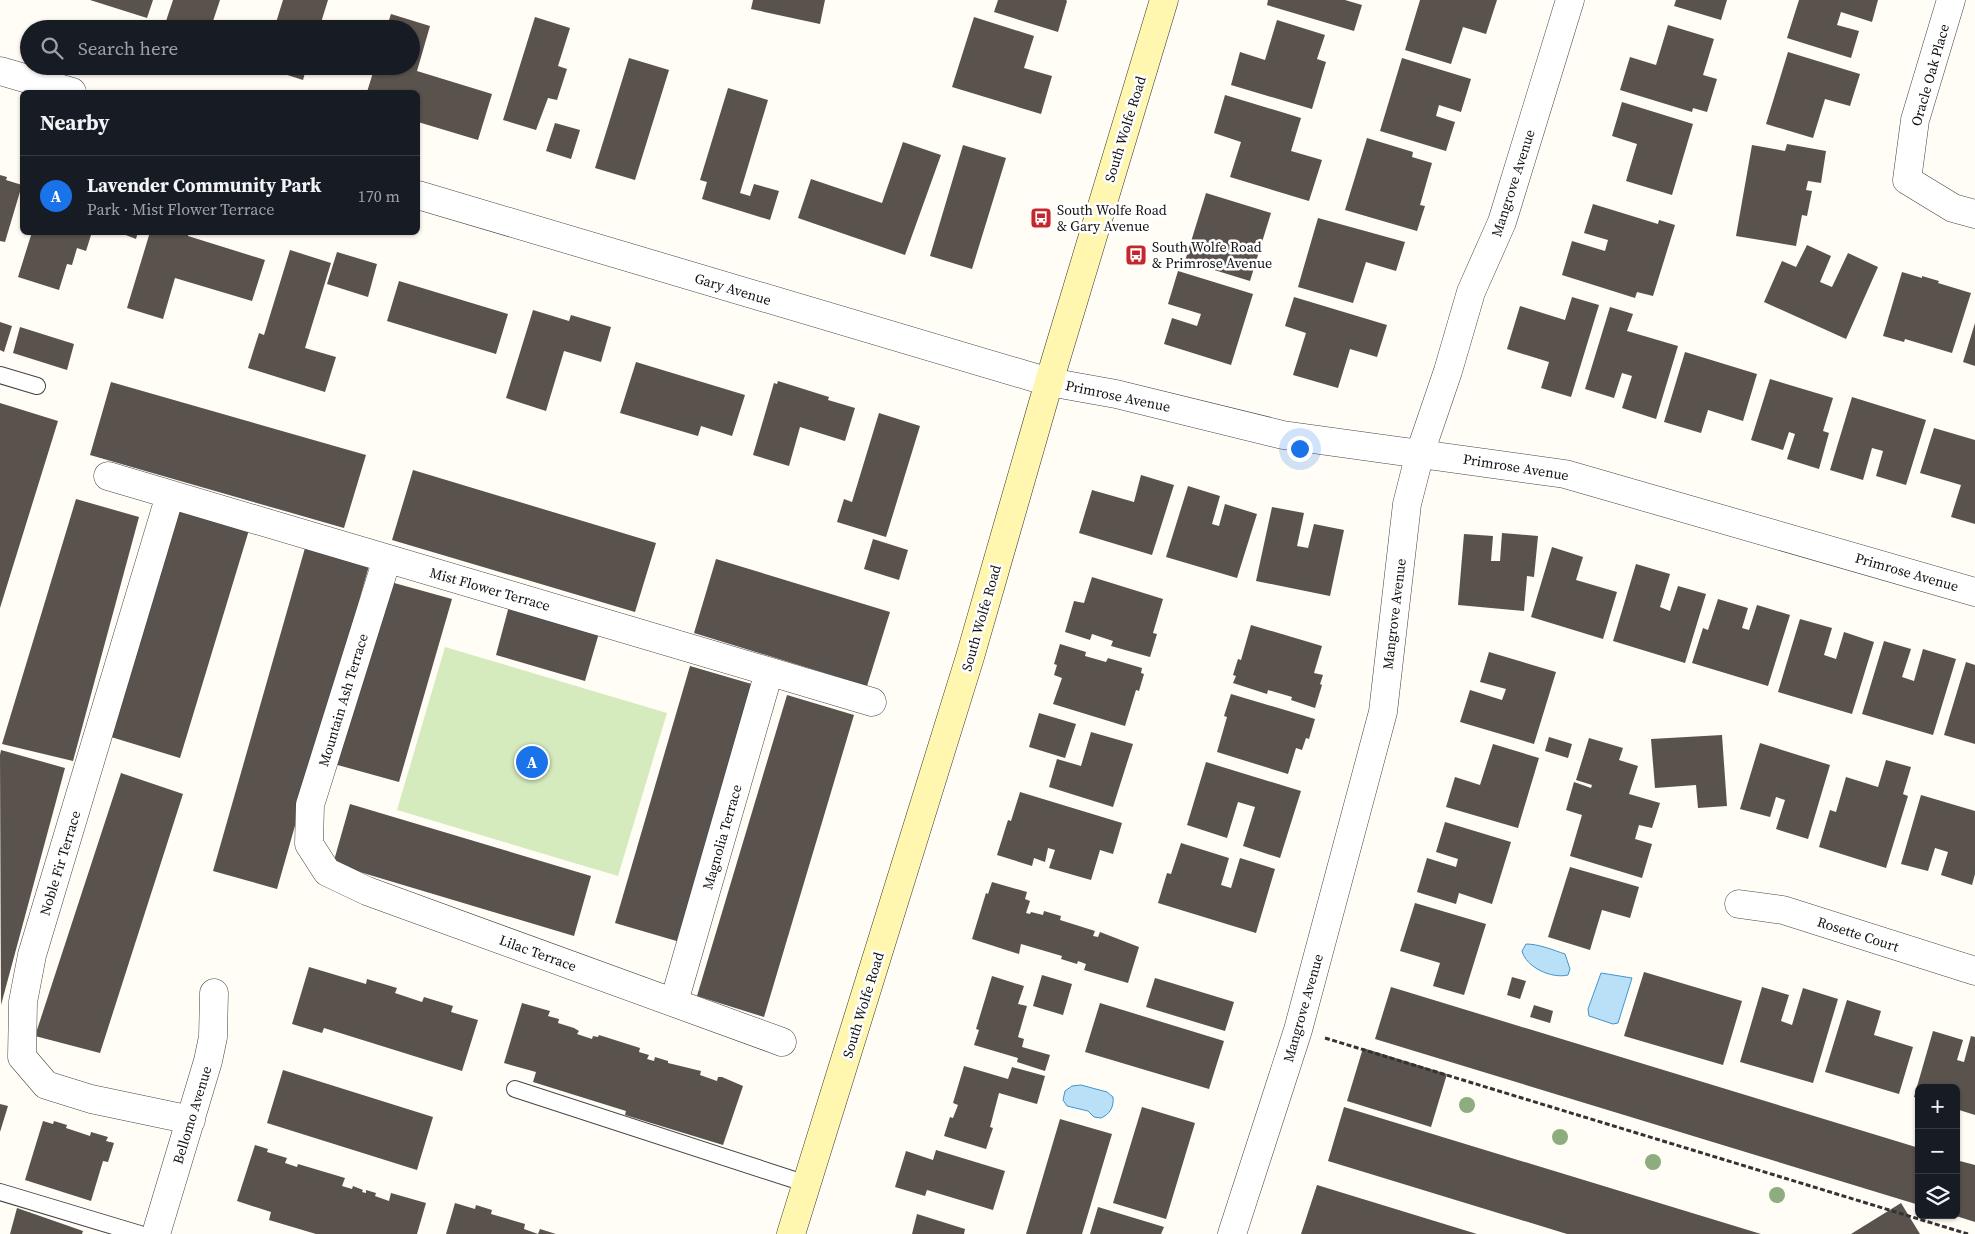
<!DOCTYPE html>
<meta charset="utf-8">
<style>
body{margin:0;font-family:"Source Serif 4",serif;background:#242831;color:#f1f3f6}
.controls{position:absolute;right:15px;bottom:15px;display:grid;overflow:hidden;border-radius:8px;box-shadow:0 1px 4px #0004}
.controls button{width:45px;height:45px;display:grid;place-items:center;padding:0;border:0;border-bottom:1px solid #363941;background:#171b24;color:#f1f3f6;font:25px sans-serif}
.you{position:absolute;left:1299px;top:448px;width:18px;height:18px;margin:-12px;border:4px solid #fff;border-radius:50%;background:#1a73e8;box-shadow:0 0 0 8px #1a73e833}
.badge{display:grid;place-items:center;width:32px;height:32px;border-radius:50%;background:#1a73e8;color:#fff;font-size:16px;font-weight:700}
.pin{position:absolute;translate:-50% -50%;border:2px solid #fff;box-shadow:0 1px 5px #0006}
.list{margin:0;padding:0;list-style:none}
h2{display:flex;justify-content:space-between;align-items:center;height:65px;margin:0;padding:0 20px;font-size:21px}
h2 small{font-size:16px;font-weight:400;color:#9ea1a6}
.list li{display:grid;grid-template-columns:32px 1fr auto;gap:15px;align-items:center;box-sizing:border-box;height:80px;padding:0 20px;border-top:1px solid #363941}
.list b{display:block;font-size:19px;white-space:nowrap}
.list p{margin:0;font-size:16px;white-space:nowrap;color:#9ea1a6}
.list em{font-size:16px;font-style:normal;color:#9ea1a6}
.icon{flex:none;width:28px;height:28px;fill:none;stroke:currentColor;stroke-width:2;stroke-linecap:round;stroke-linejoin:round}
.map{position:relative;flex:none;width:1975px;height:1234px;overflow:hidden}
.search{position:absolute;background:#171b24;box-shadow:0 1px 4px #0004;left:20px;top:20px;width:400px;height:55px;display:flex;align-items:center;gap:12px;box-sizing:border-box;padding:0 18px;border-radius:28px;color:#9ea1a6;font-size:19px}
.panel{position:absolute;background:#171b24;box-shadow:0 1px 4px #0004;left:20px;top:90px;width:400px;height:145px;border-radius:8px}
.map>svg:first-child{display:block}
</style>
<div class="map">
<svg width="1975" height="1234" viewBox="0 0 1975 1234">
<rect width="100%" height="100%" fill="#fffdf5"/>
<path fill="#d5ebbd" d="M445 647 667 713 618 876 397 810Z"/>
<path fill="#b9e0f7" stroke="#3f96cf" d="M1526 944C1539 944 1553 950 1565 954L1570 969 1568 975C1551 979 1526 967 1522 951Z
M1601 973 1632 978 1618 1023 1613 1024 1589 1016 1588 1009Z
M1081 1085 1107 1092 1113 1097C1114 1107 1110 1114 1101 1118L1094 1117 1088 1111 1067 1106 1063 1100 1065 1091 1072 1086Z"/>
<path fill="#5a524d" d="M90 0H153L147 18Z
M173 0H220L213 21 236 29H172L174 23 166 21Z
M283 0H328L319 29H274Z
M753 0H825L820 24 751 9Z
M998 0H1066L1067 1 1058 32 994 12Z
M1268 0H1345L1362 5 1354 31 1267 5Z
M1420 0H1497L1486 34 1463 27 1451 64 1405 50Z
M1676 0H1727L1721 20 1674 6Z
M1799 0H1878L1872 22 1841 12 1837 25 1859 31 1851 58 1787 38Z
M391 14 430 26 417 71 492 94 478 140 418 122V92H367L375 66H411V29H386Z
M535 17 570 28 558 66 567 69 557 100 548 98 536 130 503 120Z
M974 17 1034 36 1024 68 1052 76 1041 114 952 87Z
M1277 20 1325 35 1317 59 1326 62 1312 109 1231 85 1240 52 1265 60Z
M1668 25 1714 39 1703 75 1717 79 1707 112 1693 108 1692 112 1620 90 1630 57 1656 65Z
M1788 52 1860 74 1850 106 1825 99 1813 138 1766 124Z
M629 58 669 70 635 180 595 168Z
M1402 58 1471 79 1461 112 1439 105 1436 116 1455 122 1446 151 1380 131Z
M259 66H307L303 80Z
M728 88 768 100 740 193 750 196 754 184 779 191 770 220 702 199 707 182 700 180Z
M1225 95 1301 118 1291 151 1322 160 1309 201 1230 177 1241 142 1214 133Z
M1622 102 1693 124 1672 195 1626 181 1637 144 1612 136Z
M555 123 580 130 571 159 546 151Z
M1367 138 1413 152 1412 157 1432 163 1420 205 1425 206 1417 231 1345 210Z
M903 142 941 155 905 255 798 218 811 179 882 203Z
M1787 144 1826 151 1821 183 1808 181 1806 190 1812 191 1807 216 1802 215 1796 246 1736 236 1752 145 1785 151Z
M963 145 1006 158 972 269 930 256Z
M0 175 7 177 6 180 22 185 5 242 0 241Z
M1206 193 1271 213 1250 281 1185 261Z
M1593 204 1658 224 1659 220 1675 225 1653 296 1637 292 1635 298 1562 275 1572 241 1605 251 1608 240 1584 233Z
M1318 218 1405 242 1396 271 1366 262 1353 303 1298 287Z
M32 232H92L86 251 77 248 72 265 67 264 59 290 18 277Z
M118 232H138L136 239Z
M150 232H189L188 236 265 260 252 301 175 278 163 319 127 308Z
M1807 245 1831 256 1820 282 1832 287 1848 253 1878 267 1846 339 1764 302 1782 261 1796 267Z
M290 250 331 263 305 348 336 357 325 392 248 368 259 333 264 335Z
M337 252 377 264 368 297 327 284Z
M1178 271 1253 294 1231 365 1164 344 1172 318 1197 326 1201 314 1168 304Z
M1902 272 1922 278V276L1939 281 1938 283 1971 293 1952 353 1905 339 1904 342 1883 336Z
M399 281 508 314 496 354 387 321Z
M1294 297 1387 325 1377 357 1350 349 1338 388 1293 375 1306 333 1285 326Z
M1572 297 1599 305 1571 397 1541 388 1549 362 1507 349 1520 306 1565 320Z
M1610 307 1633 314 1627 331 1678 346 1656 419 1622 408 1632 376 1622 373 1614 398 1585 389Z
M533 310 569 321 571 315 611 327 601 362 564 351 546 411 506 398Z
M0 322 12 326 4 352 0 350Z
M1975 323V366L1963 362Z
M20 327 74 344 67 370 13 353Z
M1685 352 1757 374 1743 421 1708 410 1701 433 1664 422Z
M636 362 745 395 732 436 701 426 698 436 620 413Z
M1770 379 1833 398 1823 431 1829 433 1819 469 1787 459 1795 434 1789 432 1783 450 1751 440Z
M778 381 829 397 828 400 855 408 845 441 800 427 789 466 753 455 774 383 777 384Z
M111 382 366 455 344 528 90 455Z
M1852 397 1926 420 1906 485 1876 476 1883 451 1872 448 1863 480 1830 470Z
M0 403 58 421 0 608Z
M879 413 920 426 886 537 837 522 844 499 852 502Z
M1934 428 1975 440V524L1951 517 1961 485 1920 473Z
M413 470 656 543 635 612 392 540Z
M1141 475 1174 485 1152 555 1079 533 1092 490 1134 502Z
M1188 486 1220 496 1212 524 1219 526 1225 504 1257 514 1237 578 1166 557Z
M76 499 139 517 73 761 2 744Z
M1272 507 1304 513 1297 546 1308 548 1314 524 1344 530 1330 596 1256 581Z
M180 509 249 530 180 758 111 737Z
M1502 533 1538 536 1534 577 1527 576 1524 611 1458 605 1464 534 1493 536 1491 561H1500Z
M873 539 908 550 899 580 864 569Z
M1552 547 1583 557 1576 580 1617 592 1603 639 1531 617Z
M305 548 369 566 277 889 213 871Z
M716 559 890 612 867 686 694 633Z
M1636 564 1670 574 1660 607 1670 611 1678 586 1706 594 1685 663 1613 641Z
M1092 577 1163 599 1153 633 1157 634 1150 657 1111 646 1113 641 1092 634 1090 640 1065 632 1074 601 1084 603Z
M387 581 452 599 399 782 334 764Z
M1718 599 1748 608 1742 628 1749 630 1757 605 1790 615 1768 686 1692 663 1703 628 1708 630Z
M509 606 599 633 585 681 496 655Z
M1800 619 1832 628 1824 655 1836 659 1844 632 1874 642 1852 714 1778 692Z
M1251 625 1322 646 1314 673 1323 675 1320 684 1322 685 1315 708 1291 700 1292 697 1268 690 1267 694 1233 683 1236 676 1233 675 1238 659 1241 660Z
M1884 641 1911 649 1902 677 1914 681 1923 649 1956 659 1933 735 1862 714Z
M1060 644 1086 652 1085 656 1106 662 1108 658 1142 668 1141 673 1144 674 1139 691 1136 690 1125 726 1053 704 1062 678 1054 675 1057 665 1054 664Z
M1489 652 1556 672 1534 744 1460 722 1470 690 1502 700 1506 689 1480 682Z
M1966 662 1975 665V744L1944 735Z
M690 666 755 685 680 942 615 923Z
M1231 694 1315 719 1309 739 1306 738 1302 750 1296 748 1288 774 1217 752 1227 717 1224 716Z
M787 695 854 715 764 1017 697 996Z
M1039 713 1076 724 1065 758 1029 747Z
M1091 732 1133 744 1113 807 1049 787 1057 759 1081 766Z
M1722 735 1727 806 1698 808 1696 785 1655 788 1651 739Z
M1549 737 1572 744 1568 758 1545 751Z
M1589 738 1623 748 1619 760 1638 766 1629 794 1660 803 1652 828 1639 825 1635 839 1652 844 1642 878 1570 856 1582 815 1566 810 1574 782 1591 788 1592 785 1576 780Z
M1760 743 1830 765 1808 839 1776 829 1785 800 1776 797 1770 817 1740 809Z
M1493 744 1539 758 1518 828 1446 807 1455 777 1480 785Z
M1 750 65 768 1 1005 0 755Z
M1886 760 1911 767 1903 794 1908 796 1886 868 1819 847 1830 810 1836 812 1846 777 1878 787Z
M1206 762 1301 791 1280 858 1243 846 1255 807 1238 802 1227 838 1187 825Z
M121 773 183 794 100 1053 35 1036Z
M1020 792 1122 823 1113 854 1100 850 1091 880 1049 868 1055 850 1048 848 1045 862 1034 858 1032 866 997 855 1008 820 1011 821Z
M1921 795 1975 811V874L1972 885 1941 875 1948 852 1935 848 1928 871 1901 864Z
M350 804 591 876 574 936 333 864Z
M1445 822 1511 842 1492 904 1459 893 1456 904 1417 892 1427 858 1456 867 1458 859 1436 852Z
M1181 843 1229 858 1221 885 1231 888 1240 858 1275 869 1256 933 1158 903 1167 873 1171 874Z
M1570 867 1639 887 1630 918 1602 910 1590 950 1548 937Z
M992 882 1027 892 1025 899 1030 901 1026 913 1030 914 1031 912 1043 915 1044 911 1061 916 1060 920 1095 931 1093 936 1098 937 1100 932 1139 947 1128 983 1084 970 1086 964 1078 961 1077 964 1061 959 1062 956 1021 944 1019 954 972 939 986 893 988 894Z
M1415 903 1486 924 1464 995 1433 986 1440 963 1400 951Z
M309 967 366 984 367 979 397 988 395 993 422 1002 424 997 453 1006 451 1012 478 1020 462 1071 324 1028 322 1033 292 1024Z
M1644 972 1742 1001 1723 1065 1624 1036Z
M1042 975 1072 984 1063 1015 1033 1006Z
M992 976 1024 986 1018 1004 1027 1006 1018 1037 1024 1039 1022 1047 1050 1055 1045 1071 1017 1062 1018 1058 974 1045 979 1030 976 1029Z
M1512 977 1526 981 1520 999 1507 995Z
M1155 978 1234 1002 1225 1031 1146 1007Z
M1391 987 1919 1148V1205L1375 1039Z
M1762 987 1789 995 1781 1021 1792 1025 1803 988 1838 999 1813 1083 1740 1062Z
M1847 1000 1881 1011 1874 1035 1913 1047 1899 1094 1825 1072Z
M522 1003 550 1011 548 1016 559 1019 558 1023 574 1028 579 1031 577 1034 592 1039 593 1036 598 1037 599 1035 640 1048 639 1052 649 1055 647 1059 654 1061 655 1057 668 1061V1063L701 1071 700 1075 717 1081 718 1077H722L743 1086 723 1145 625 1115 626 1111 533 1082 536 1072 504 1063Z
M1100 1003 1224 1041 1209 1089 1085 1052Z
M1534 1005 1553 1011 1550 1023 1530 1017Z
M1933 1031 1963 1040 1957 1060 1964 1062 1971 1036 1975 1037V1115L1956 1109V1088H1919V1098L1914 1097Z
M1363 1048 1447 1074 1431 1127 1347 1101Z
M964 1066 1008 1079 1012 1067 1045 1076 1037 1104 999 1093 990 1127 993 1128 986 1149 944 1136 950 1117 953 1118 958 1105 953 1103Z
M283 1070 433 1117 417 1170 267 1123Z
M0 1104 8 1106 0 1132Z
M1142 1107 1195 1123 1166 1219 1113 1203Z
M1344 1107 1761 1234H1567L1328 1161Z
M1060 1119 1112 1134 1082 1234H1026Z
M43 1121 53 1124 54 1121 67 1125 66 1128 90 1136 91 1132 108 1137 106 1141 114 1143 108 1162 103 1161 91 1201 25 1180Z
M255 1145 268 1149 267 1152 287 1158 285 1163 297 1167 298 1164 345 1178 342 1186 352 1189 353 1186 363 1190 362 1192 366 1193V1190L376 1193 375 1196 389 1201 391 1193 426 1203 417 1234H316L269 1220 271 1212 237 1201Z
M936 1150 1005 1171 993 1210 927 1190 925 1196 895 1187 906 1151 933 1160Z
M1956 1160 1975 1165V1222L1956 1216Z
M1317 1185 1477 1234H1301Z
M455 1203 475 1209 476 1205 492 1210 491 1214 525 1224 524 1229 538 1234H446Z
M1901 1203 1920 1234H1851Z
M1098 1207 1164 1227 1161 1234H1090Z
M17 1208 83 1231 82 1234H10Z
M917 1214 965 1229 964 1234H912Z
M540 1229 556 1234H538Z"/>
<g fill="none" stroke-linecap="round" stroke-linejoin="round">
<g stroke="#444" stroke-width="18">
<path id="service" d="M0 375 37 386
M515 1089 807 1184
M0 1192 140 1234"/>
</g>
<g stroke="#444" stroke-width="29">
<path id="minor" d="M1951 0 1915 120 1907 180 1953 208 1975 214
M0 71 72 92
M418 195 1049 382 1116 394 1283 435 1565 474 1975 592
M108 476 872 702
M170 495 32 955 23 1002 22 1057 46 1085 91 1099 191 1120
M387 559 310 805 309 844 327 872 367 891 782 1042
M1739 904 1783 910 1975 971
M674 1002 769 672
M156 1234 208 1061 213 1037 214 993
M1232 1234 1298 1030 1383 712 1407 504 1420 453 1448 371 1471 292 1502 222 1570 0"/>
</g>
<g stroke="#333" stroke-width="29">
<path id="secondary" d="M791 1234 970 657 1049 382 1164 0"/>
</g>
<path stroke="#333" stroke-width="3" stroke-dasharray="5 2.5" stroke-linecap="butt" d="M1325 1038 1968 1234"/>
<use href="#service" stroke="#fff" stroke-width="16"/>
<use href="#minor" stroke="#fff" stroke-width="28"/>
<use href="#secondary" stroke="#fff6b0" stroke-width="28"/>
</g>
<g fill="#8dad7f">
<circle cx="1467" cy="1105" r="8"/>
<circle cx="1560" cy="1137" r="8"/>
<circle cx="1653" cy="1162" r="8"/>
<circle cx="1777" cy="1195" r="8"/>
</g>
<defs>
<g id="bus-square" transform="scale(1.125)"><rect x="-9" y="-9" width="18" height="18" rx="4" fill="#c4262e" stroke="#fff"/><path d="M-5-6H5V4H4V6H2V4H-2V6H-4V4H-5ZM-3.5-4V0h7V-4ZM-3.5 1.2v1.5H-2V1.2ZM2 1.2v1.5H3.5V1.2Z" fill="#fff"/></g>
</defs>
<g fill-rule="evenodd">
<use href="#bus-square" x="1041" y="218"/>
<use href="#bus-square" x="1136" y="255"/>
</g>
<g text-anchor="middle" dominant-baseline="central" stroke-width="5" stroke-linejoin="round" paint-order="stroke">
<g font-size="14" fill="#111" stroke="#fff">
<text transform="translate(1930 75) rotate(-74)">Oracle Oak Place</text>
<text transform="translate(1125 129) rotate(-73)">South Wolfe Road</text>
<text transform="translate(1513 183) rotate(-72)">Mangrove Avenue</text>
<text transform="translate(733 289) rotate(17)">Gary Avenue</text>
<text transform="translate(1118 396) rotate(12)">Primrose Avenue</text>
<text transform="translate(1516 467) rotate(9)">Primrose Avenue</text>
<text transform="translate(1907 572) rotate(16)">Primrose Avenue</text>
<text transform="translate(490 589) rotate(16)">Mist Flower Terrace</text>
<text transform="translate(1394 614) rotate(-83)">Mangrove Avenue</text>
<text transform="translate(981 618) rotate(-74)">South Wolfe Road</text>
<text transform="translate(343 700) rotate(-73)">Mountain Ash Terrace</text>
<text transform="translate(722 837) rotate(-74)">Magnolia Terrace</text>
<text transform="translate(60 863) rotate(-73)">Noble Fir Terrace</text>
<text transform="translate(1858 934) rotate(18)">Rosette Court</text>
<text transform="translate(538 953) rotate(20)">Lilac Terrace</text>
<text transform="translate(863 1005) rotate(-73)">South Wolfe Road</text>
<text transform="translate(1303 1008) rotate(-74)">Mangrove Avenue</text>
<text transform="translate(192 1115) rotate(-73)">Bellomo Avenue</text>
</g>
<g font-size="14" fill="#111" stroke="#fff" text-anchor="start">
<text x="1057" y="210">South Wolfe Road<tspan x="1057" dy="16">&amp; Gary Avenue</tspan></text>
<text x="1152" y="247">South Wolfe Road<tspan x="1152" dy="16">&amp; Primrose Avenue</tspan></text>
</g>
</g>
</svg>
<div class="controls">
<button>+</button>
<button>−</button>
<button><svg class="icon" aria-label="layers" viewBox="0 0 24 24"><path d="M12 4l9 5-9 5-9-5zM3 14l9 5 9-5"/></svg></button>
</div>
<div class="you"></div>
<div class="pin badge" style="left:532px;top:762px">A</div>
<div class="search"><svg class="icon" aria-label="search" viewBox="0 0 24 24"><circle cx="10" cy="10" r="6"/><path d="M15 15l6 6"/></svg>Search here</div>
<section class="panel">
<h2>Nearby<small></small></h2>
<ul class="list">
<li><span class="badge">A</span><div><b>Lavender Community Park</b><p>Park · Mist Flower Terrace</p></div><em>170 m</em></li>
</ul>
</section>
</div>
